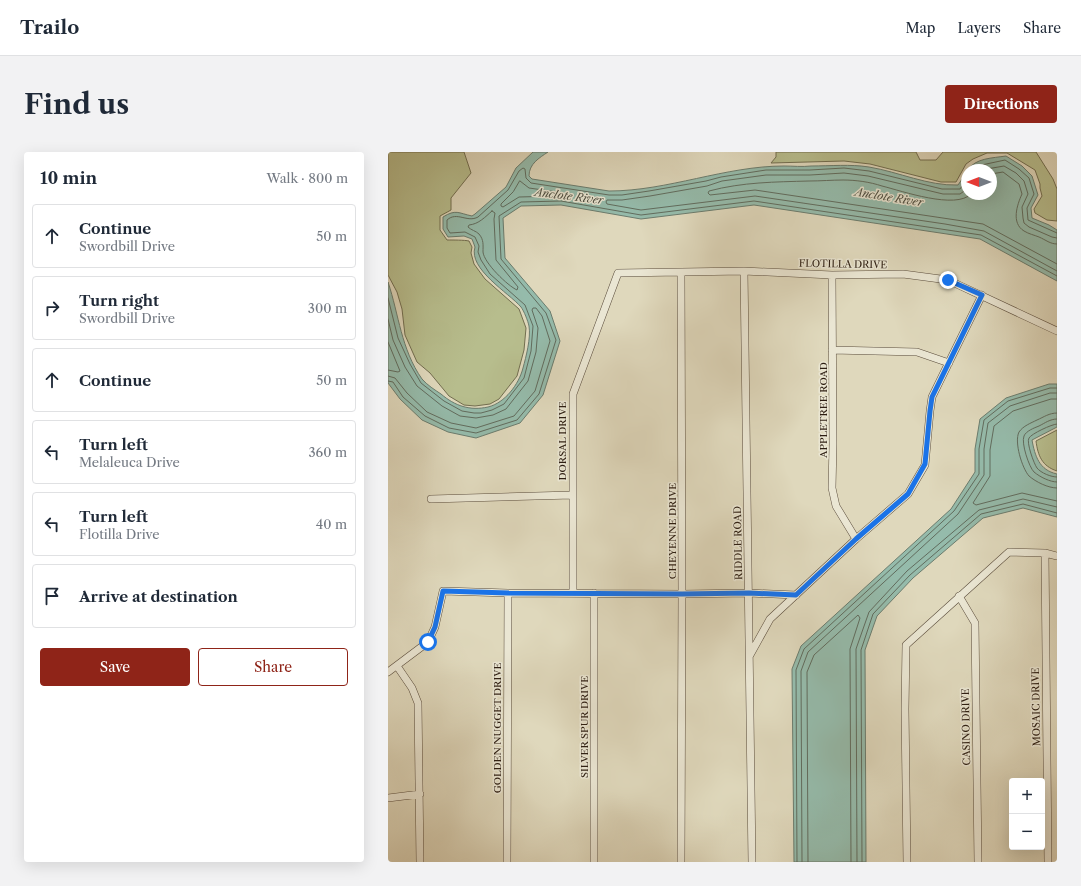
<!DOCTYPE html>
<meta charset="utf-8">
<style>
body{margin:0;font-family:"Libre Caslon Text",serif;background:#f2f2f3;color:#1f2937}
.controls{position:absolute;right:12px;bottom:12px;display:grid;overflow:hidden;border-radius:4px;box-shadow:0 4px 16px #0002}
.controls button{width:36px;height:36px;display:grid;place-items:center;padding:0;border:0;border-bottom:1px solid #e0e1e3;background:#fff;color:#1f2937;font:20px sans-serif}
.compass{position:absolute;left:573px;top:12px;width:36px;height:36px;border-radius:50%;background:#fff;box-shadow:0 4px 16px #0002;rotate:270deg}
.stop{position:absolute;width:12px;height:12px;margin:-9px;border:3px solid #1a73e8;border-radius:50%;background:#fff}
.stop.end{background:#1a73e8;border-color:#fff;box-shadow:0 1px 4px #0008}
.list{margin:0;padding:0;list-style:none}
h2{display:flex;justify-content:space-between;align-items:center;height:52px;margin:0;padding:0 16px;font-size:17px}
h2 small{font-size:13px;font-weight:400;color:#747a83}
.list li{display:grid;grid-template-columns:26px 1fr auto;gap:12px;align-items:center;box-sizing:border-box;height:64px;margin:0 8px 8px;padding:0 8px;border:1px solid #e0e1e3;border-radius:4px}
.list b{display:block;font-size:15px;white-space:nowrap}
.list p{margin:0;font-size:13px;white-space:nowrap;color:#747a83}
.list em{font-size:13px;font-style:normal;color:#747a83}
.actions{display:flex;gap:8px;padding:12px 16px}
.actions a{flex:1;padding:9px 0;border:1px solid #8f2418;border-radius:4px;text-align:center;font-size:14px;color:#8f2418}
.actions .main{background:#8f2418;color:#fff}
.icon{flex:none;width:22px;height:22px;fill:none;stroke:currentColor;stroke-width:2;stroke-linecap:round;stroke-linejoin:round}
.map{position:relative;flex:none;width:669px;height:710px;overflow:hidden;border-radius:4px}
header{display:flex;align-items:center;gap:24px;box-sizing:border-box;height:56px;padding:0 20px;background:#fff;border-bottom:1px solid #e0e1e3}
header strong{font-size:19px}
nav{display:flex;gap:22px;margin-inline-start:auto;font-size:14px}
.intro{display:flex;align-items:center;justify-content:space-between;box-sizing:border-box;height:96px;padding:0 24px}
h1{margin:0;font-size:28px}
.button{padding:10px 18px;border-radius:4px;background:#8f2418;color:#fff;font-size:14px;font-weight:700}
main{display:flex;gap:24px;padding:0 24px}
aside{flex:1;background:#fff;border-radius:4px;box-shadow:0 4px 16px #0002}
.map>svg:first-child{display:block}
</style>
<header>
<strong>Trailo</strong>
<nav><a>Map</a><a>Layers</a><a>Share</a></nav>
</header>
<div class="intro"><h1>Find us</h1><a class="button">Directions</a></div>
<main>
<aside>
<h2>10 min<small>Walk · 800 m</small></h2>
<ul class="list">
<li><svg class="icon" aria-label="ahead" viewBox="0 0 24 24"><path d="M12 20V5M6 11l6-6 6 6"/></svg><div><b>Continue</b><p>Swordbill Drive</p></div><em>50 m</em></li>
<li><svg class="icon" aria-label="right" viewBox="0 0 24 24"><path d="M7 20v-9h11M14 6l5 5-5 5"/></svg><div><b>Turn right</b><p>Swordbill Drive</p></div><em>300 m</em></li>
<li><svg class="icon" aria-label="ahead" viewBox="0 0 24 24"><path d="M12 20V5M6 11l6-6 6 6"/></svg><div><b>Continue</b></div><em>50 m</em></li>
<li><svg class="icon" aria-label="left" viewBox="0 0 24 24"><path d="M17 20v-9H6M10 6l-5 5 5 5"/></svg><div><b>Turn left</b><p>Melaleuca Drive</p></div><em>360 m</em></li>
<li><svg class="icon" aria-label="left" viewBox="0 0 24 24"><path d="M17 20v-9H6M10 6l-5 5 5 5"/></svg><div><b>Turn left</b><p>Flotilla Drive</p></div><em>40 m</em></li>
<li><svg class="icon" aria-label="arrive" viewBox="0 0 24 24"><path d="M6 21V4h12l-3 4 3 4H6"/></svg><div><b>Arrive at destination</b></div></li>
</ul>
<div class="actions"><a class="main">Save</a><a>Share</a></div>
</aside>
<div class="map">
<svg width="669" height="710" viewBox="0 0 669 710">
<rect width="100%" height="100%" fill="#dfd8bc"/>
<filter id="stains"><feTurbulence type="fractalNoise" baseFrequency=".005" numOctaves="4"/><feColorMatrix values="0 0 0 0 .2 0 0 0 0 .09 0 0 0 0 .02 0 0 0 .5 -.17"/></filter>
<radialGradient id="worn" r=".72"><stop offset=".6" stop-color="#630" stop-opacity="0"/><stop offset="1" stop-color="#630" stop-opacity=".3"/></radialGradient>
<path fill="#b7bd8d" stroke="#726e50" d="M0 0H76L83 21 63 46V58L52 64V78L59 88C64 88 77 88 81 89L84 95 83 101 86 112 97 127 131 157 138 176 136 198 129 224 111 247 102 252 87 254 76 253 61 244 42 221 29 210 17 183 14 157 9 140 0 123Z
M388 0H528L532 8H548L555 0H648L665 27 669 37V69L659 68 647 61 646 57 654 44 652 36V32L647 18 619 1H599L585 7 578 12 568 30H553L482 12 456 9 383 11 388 5Z
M669 278V319C654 314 650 304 648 289Z"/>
<path fill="#95bbab" stroke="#6b7c6e" d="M145 0H160C151 6 141 12 141 24L144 27 221 39C280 39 337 14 396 14 405 14 414 15 423 14 443 14 462 12 481 15 511 20 540 34 570 33L579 20V42H603V18H580C587 6 605 6 618 4L634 14 644 24 650 43 643 56 644 66 661 73 669 78V129L592 87 366 53 253 67 173 53 133 54 115 66 117 106 162 159 172 189 155 243 132 271 88 286 60 280 34 268 12 247 0 231V130C11 163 13 197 34 227 39 233 47 238 53 242 67 254 82 259 100 255 117 251 131 232 135 216 138 205 143 186 141 174 140 169 136 159 133 155 121 141 80 117 87 95L84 87 76 84 60 85 55 77V65C68 57 70 61 84 64L87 62 118 35 128 16Z
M661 232H669V275L644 288C647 304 651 318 669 322V365L635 356 595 366 525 426 489 464 477 498 478 710H406L404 517 413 494 563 357 587 320V297L592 267 618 246Z"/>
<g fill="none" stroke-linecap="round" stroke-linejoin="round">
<path stroke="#616c5e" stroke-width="1" d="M585 18 589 14 617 8 631 17 641 26 646 42 639 56 640 68 669 81
M593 18 616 14 628 21 636 29 640 42 634 55 635 66 636 71 641 75 664 85 669 86
M603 22 615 20 631 32 634 42C629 53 623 71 636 79 641 82 646 83 651 85 658 88 662 92 669 92
M132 29 141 36 169 40 170 43 168 44 131 45 115 55 113 54V52L125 40Z
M579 37 572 42H555L480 24 456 21 422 23H378L334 29 319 34 262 44 234 48H219L218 50 219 52 253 58 367 44 557 72 596 79 669 119
M583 42C568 58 514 39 494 34 482 30 468 28 455 28 444 28 433 29 421 29 387 30 355 30 321 39L320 41 322 43 367 38 595 72 669 112
M104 59 107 61 106 67 108 108 130 135 129 138C120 134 96 111 95 100 95 93 96 88 91 82 88 79 83 78 80 75L81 73C91 72 97 65 104 59Z
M0 146 10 186 22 212 33 231 56 249 74 259 86 261H93L104 258 116 252 136 226 143 199 145 174 137 153 102 122 93 108 90 100 91 94 87 85 77 80 62 81 59 76V68C69 59 79 71 90 65L120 38 131 19 135 16 137 17 138 26 143 31 221 43H234L261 39 318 29 333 25 378 18H422L456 16 481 19 554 37H572L579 27
M0 167 5 188 17 215 29 234 54 254 72 264 88 266 105 263 118 257 140 229 148 200 150 176 144 158 145 156H148L154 164 162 189 147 239 126 264 88 276 63 271 39 260 19 241 7 226 0 224
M0 190 12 219 10 220 0 218
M0 229 5 230 15 245 37 264 61 276 88 281 129 268 151 242 168 188 158 161 113 107 111 64 133 50 173 49 253 63 366 49 593 83 669 124
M669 247H663L625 259 606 274 602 298V324L585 351 588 353 634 341 669 349
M669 261C661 261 656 265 649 268 643 271 635 274 631 280 626 290 634 316 641 324 648 330 660 336 669 336
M669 267C662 267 657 271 651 274 646 276 638 279 636 284 633 291 641 315 646 320 652 325 662 330 669 330
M669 272C664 272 643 282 641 286 638 290 646 312 649 316 653 321 663 325 669 325
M409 710 408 518 416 497 566 359 591 322V297L596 268 620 249 662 236H669
M414 710 413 519 420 500 570 362 596 323V297L600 271 622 254 662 241H669
M420 710 419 520 426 503 470 463 472 466 462 497 463 710
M469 710 468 497 481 460 519 419 591 358 635 347 669 355
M474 710 473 498 485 462 522 423 593 362 635 352 669 361"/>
<g stroke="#5a4c3c" stroke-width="8">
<path id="minor" d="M356 119 364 710
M444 123 445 292 444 336 448 354 468 387
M444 198 529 200 561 211
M43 347 184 343
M657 401 660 710
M185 441V242L230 121 356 119 444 123 515 122 560 128 669 179
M571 444 587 471 590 710
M362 503 382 467 468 387 520 342 537 313 542 259 544 245 594 143
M9 514 24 536 30 551 32 710
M0 520 40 490 47 475 55 439 120 441 294 442 361 441 408 443
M0 646 32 642
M119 710 120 441
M206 710V441
M293 710 294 442 293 121
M519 710 517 557 518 493 621 400 657 401 669 404"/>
</g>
<use href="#minor" stroke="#eae6d3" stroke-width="7"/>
</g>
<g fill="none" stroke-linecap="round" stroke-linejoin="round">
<path stroke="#1a73e8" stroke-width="5" d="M40 490 47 475 55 439 120 441 294 442 361 441 408 443 468 387 520 342 537 312 542 259 544 245 594 143 560 128"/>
</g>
<g text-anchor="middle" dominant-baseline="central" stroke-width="3" stroke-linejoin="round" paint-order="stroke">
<g font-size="10" fill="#2d1e12" stroke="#eae6d3">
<text transform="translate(455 112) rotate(1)">FLOTILLA DRIVE</text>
<text transform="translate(435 258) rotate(-90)">APPLETREE ROAD</text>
<text transform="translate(174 289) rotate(-90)">DORSAL DRIVE</text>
<text transform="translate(284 379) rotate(-90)">CHEYENNE DRIVE</text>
<text transform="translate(350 391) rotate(-91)">RIDDLE ROAD</text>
<text transform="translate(648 555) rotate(-91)">MOSAIC DRIVE</text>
<text transform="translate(196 575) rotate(-90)">SILVER SPUR DRIVE</text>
<text transform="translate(578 575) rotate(-91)">CASINO DRIVE</text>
<text transform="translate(109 576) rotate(-90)">GOLDEN NUGGET DRIVE</text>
</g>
<g font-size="11" font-style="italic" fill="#4c4d40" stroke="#eae6d3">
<text transform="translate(181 44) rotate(7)">Anclote River</text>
<text transform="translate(501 45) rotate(9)">Anclote River</text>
</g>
</g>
<rect width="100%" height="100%" filter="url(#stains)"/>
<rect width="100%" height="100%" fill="url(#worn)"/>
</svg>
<div class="controls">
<button>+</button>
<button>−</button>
</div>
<svg class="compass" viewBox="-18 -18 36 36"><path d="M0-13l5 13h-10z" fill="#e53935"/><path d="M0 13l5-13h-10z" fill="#747a83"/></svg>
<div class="stop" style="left:40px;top:490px"></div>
<div class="stop end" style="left:560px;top:128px"></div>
</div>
</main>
